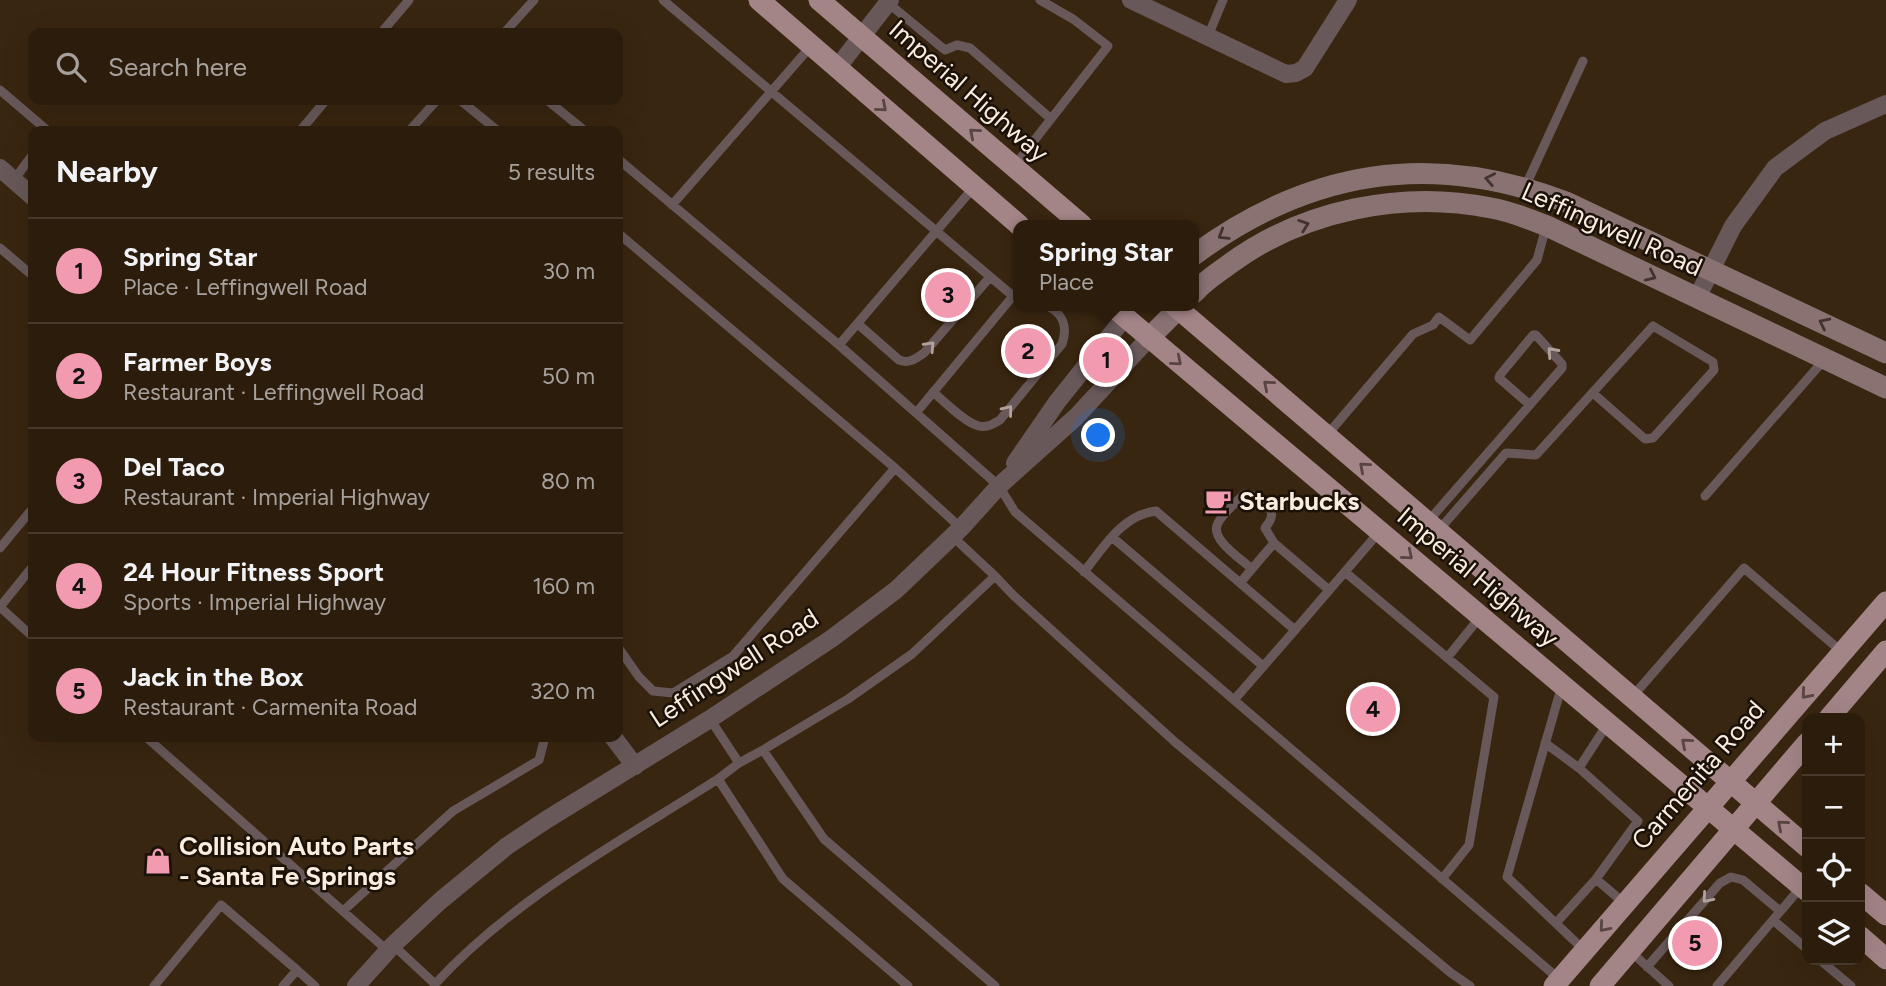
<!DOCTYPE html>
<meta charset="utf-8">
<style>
body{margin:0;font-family:Figtree,sans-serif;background:#332515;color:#f1f3f6}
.controls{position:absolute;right:21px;bottom:21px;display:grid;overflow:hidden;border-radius:14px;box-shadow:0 7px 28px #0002}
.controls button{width:63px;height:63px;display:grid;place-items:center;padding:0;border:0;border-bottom:2px solid #473a2d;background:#2b1c0c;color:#f1f3f6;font:35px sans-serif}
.you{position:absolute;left:1099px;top:436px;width:24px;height:24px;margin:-18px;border:5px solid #fff;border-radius:50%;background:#1a73e8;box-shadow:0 0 0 10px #1a73e833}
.badge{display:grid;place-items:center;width:46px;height:46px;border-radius:50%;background:#f29ab0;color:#111;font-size:23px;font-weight:700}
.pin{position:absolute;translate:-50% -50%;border:4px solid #fff;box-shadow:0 2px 7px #0006}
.popup{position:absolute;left:1013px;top:220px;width:186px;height:91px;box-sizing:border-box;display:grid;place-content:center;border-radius:14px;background:#2b1c0c;filter:drop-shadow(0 2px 5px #0005);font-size:23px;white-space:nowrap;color:#a6a19d}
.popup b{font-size:26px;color:#f1f3f6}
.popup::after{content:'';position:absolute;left:50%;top:100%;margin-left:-14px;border:14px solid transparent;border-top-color:#2b1c0c}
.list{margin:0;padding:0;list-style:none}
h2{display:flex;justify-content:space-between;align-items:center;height:91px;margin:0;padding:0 28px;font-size:30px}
h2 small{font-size:23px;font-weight:400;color:#a6a19d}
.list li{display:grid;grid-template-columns:46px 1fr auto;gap:21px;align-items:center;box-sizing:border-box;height:105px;padding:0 28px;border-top:2px solid #473a2d}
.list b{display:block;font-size:26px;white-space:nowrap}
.list p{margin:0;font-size:23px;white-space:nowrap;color:#a6a19d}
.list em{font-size:23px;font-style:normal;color:#a6a19d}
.icon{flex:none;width:38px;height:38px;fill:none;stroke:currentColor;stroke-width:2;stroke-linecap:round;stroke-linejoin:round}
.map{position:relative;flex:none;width:1886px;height:986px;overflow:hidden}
.search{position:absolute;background:#2b1c0c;box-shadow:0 7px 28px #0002;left:28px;top:28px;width:595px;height:77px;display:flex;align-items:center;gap:18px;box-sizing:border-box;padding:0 24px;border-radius:14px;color:#a6a19d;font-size:26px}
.panel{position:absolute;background:#2b1c0c;box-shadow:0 7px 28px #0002;left:28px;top:126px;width:595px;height:616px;border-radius:14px}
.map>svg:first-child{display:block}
</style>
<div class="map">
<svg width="1886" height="986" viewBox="0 0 1886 986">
<rect width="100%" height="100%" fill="#392610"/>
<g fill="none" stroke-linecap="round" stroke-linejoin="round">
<path stroke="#685859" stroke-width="9" d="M663 0 1013 296 916 413
M888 3 945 50 957 45 970 48 1051 119
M381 33 409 0
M504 33 534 0
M1208 36 1223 0
M0 90 48 131
M460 100 498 131
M547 100 585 131
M300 131 326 100
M409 131 437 100
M618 159 839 345
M1015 165 1108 46 1073 19 1040 0
M14 180 33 154
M974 187 839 345 999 486 1015 512 1559 979
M1525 187 1583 61
M672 205 811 46
M618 233 895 468
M0 248 33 276
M858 324 899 360C909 364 915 359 924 353L990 277
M933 392C944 401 966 424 979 426 987 428 993 424 1000 420L1062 344C1068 327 1063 313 1047 306
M1327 435 1413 334 1433 325 1439 317 1470 340 1537 260 1546 227
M1705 496 1824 360
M1428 522 1438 510 1562 368V364L1536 335H1533L1500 375 1499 378 1530 405
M1438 531 1506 453 1536 455 1653 326 1713 362 1714 370 1653 438 1645 439 1593 393
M1112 537 1263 666
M0 548 33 508
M1252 569C1241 559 1209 539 1218 523 1223 513 1236 503 1244 494 1255 494 1275 504 1271 518 1270 522 1267 525 1265 528L1274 543
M1084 572C1104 547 1122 515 1156 511L1295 630 1380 531
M1345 572 1494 697 1469 845 1442 879
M995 576 1013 595 1175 742 1451 973 1470 986
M1240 583 1274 543 1329 590
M0 607 33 566
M0 607 33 637
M618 647 639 677 653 691 673 693 733 656 895 468 961 528
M1447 658 1480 617
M1562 685 1507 877 1584 950
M1633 696 1744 568 1842 652
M1234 700 1295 630
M710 719 739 763 718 779 783 879 908 986
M146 737 388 951
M1545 743 1579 768
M763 750 848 699 912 654 995 576 952 536
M739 763 763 750 824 839 995 986
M1596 879 1624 903
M343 911 453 811 539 760 545 737
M1773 920 1807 949
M1556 923 1596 879 1638 821 1579 768 1608 723
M393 945 435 984C514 898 621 841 718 779
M1631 952 1669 986
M1820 960 1851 986
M1647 967 1720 883 1731 877 1743 880 1780 911
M154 986 221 905 297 970
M283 986 297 970 315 986
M1717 986 1801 887"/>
<path stroke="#685859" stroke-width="18" d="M1131 0 1286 74 1296 73 1305 68 1348 0
M837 68 890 0
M0 168 33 197
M1697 298 1733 226 1775 168 1825 131 1886 104
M1015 463 1057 402 1125 317
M613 737 635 766
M356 986 393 945 440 901 507 846 546 820 710 719 831 639 896 590 961 528 999 486 1076 417 1149 338"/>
<path stroke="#8a7273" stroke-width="21" d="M1194 255C1309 170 1431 150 1566 202L1886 353
M1194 293C1204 281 1219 272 1231 263 1304 210 1402 190 1491 208 1510 211 1529 219 1547 226L1886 388
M1149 338 1181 306"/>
<path stroke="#a48587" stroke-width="21" d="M759 0 1019 225
M819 0 1082 225
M1112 306 1807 891
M1175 306 1807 847
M1829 718 1886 651
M1860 893 1886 915
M1860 936 1886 959
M1554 986 1886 602
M1600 986 1807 743"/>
</g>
<defs><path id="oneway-chevron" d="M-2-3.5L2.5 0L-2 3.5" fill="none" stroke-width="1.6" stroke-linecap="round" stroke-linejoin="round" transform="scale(1.75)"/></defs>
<g stroke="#584541">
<use href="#oneway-chevron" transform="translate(882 107) rotate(41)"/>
<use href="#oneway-chevron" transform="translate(974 133) rotate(-139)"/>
<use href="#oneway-chevron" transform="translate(1177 361) rotate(40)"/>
<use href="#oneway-chevron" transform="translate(1268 385) rotate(-139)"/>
<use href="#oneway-chevron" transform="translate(1364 467) rotate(-139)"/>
<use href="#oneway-chevron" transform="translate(1408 555) rotate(40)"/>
<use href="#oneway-chevron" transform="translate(1806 694) rotate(131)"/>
<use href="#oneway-chevron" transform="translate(1686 743) rotate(-139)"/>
<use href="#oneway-chevron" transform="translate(1782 825) rotate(-139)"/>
<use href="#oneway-chevron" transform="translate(1604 927) rotate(131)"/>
</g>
<g stroke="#41332d">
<use href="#oneway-chevron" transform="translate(1490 179) rotate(-169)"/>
<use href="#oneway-chevron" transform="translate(1304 225) rotate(-19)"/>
<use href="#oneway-chevron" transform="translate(1223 235) rotate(148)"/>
<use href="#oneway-chevron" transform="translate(1651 276) rotate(25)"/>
<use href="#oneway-chevron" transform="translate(1824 323) rotate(-154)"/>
</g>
<g stroke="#b1a29c">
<use href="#oneway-chevron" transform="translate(930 346) rotate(-47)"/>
<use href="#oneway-chevron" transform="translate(1552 352) rotate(-132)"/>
<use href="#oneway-chevron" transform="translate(1008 410) rotate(-51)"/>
<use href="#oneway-chevron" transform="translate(1707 898) rotate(131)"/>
</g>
<defs>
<g id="cafe-bare" transform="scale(2.1)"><path d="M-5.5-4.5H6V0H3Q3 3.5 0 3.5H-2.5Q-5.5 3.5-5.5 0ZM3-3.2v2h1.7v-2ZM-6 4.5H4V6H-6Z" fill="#f29ab0" stroke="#1a1108" stroke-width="2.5" paint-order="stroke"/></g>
<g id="shop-bare" transform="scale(2.1)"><path d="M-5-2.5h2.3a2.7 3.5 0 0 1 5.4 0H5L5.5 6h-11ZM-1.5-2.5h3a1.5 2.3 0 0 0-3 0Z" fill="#f29ab0" stroke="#1a1108" stroke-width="2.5" paint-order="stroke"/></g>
</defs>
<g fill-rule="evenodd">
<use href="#cafe-bare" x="1218" y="501"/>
<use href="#shop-bare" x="158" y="861"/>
</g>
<g text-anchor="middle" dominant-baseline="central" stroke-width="5" stroke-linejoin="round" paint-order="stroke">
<g font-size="26" fill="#faede0" stroke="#1a1108">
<text transform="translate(969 91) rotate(41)">Imperial Highway</text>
<text transform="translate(1612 229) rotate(24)">Leffingwell Road</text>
<text transform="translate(1478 577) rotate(40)">Imperial Highway</text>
<text transform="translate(734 668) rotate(-33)">Leffingwell Road</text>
<text transform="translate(1698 775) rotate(-49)">Carmenita Road</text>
</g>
<g font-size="26" font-weight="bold" fill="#faede0" stroke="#1a1108" text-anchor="start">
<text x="1239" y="501">Starbucks</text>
<text x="179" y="846">Collision Auto Parts<tspan x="179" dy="30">- Santa Fe Springs</tspan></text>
</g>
</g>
</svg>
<div class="controls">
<button>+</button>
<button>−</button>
<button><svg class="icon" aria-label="locate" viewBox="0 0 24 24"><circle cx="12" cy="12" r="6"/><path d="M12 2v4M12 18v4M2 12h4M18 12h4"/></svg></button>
<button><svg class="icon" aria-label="layers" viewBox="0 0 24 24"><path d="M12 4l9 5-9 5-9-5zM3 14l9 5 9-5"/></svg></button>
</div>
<div class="you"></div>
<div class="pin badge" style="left:1106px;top:360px">1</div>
<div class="popup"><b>Spring Star</b>Place</div>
<div class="pin badge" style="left:1028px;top:351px">2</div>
<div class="pin badge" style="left:948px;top:295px">3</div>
<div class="pin badge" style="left:1373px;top:709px">4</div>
<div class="pin badge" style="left:1695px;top:943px">5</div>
<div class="search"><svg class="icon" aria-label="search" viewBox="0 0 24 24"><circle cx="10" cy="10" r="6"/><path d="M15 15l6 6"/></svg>Search here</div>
<section class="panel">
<h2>Nearby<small>5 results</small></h2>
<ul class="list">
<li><span class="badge">1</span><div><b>Spring Star</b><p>Place · Leffingwell Road</p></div><em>30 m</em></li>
<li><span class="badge">2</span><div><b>Farmer Boys</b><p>Restaurant · Leffingwell Road</p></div><em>50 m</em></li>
<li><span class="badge">3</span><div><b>Del Taco</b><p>Restaurant · Imperial Highway</p></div><em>80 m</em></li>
<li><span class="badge">4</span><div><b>24 Hour Fitness Sport</b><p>Sports · Imperial Highway</p></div><em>160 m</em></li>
<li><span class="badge">5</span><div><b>Jack in the Box</b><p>Restaurant · Carmenita Road</p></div><em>320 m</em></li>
</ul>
</section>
</div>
